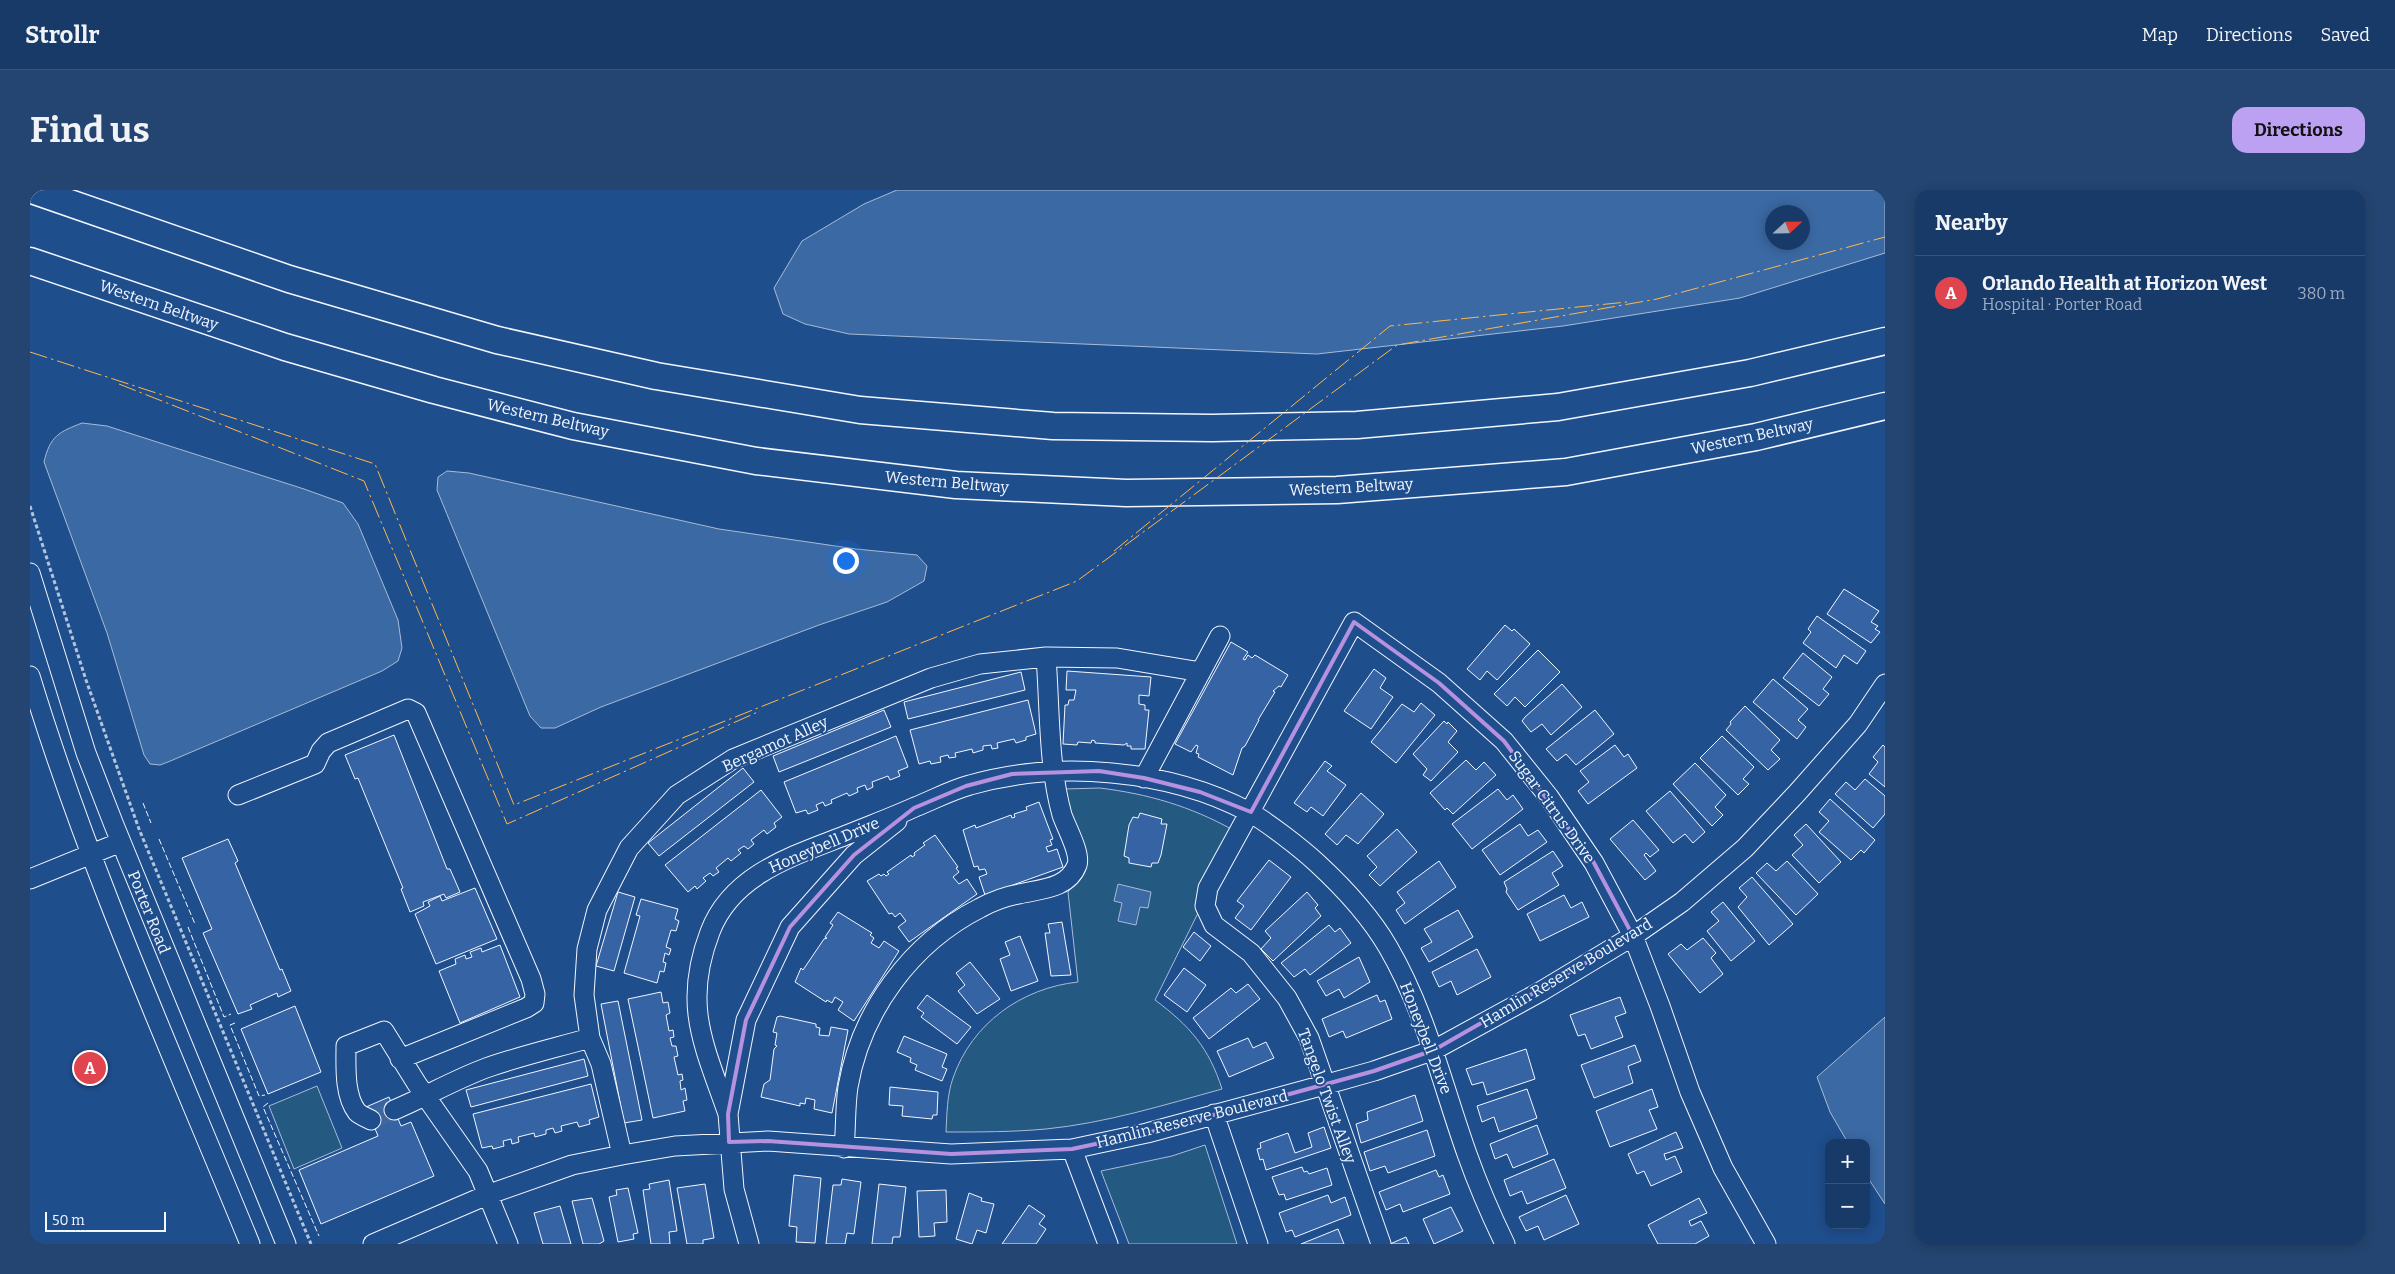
<!DOCTYPE html>
<meta charset="utf-8">
<style>
body{margin:0;font-family:Bitter,serif;background:#244571;color:#f1f3f6}
.controls{position:absolute;right:15px;bottom:15px;display:grid;overflow:hidden;border-radius:10px;box-shadow:0 2px 12px #0003}
.controls button{width:45px;height:45px;display:grid;place-items:center;padding:0;border:0;border-bottom:1px solid #36547d;background:#173a69;color:#f1f3f6;font:25px sans-serif}
.compass{position:absolute;left:1735px;top:15px;width:45px;height:45px;border-radius:50%;background:#173a69;box-shadow:0 2px 12px #0003;rotate:68deg}
.scale{position:absolute;left:15px;bottom:12px;width:121px;box-sizing:border-box;padding-left:5px;border:2px solid #f2f6ff;border-top:0;font-size:14px;line-height:18px;white-space:nowrap;color:#f2f6ff;-webkit-text-stroke:4px #1f4e8c;paint-order:stroke}
.you{position:absolute;left:815px;top:370px;width:18px;height:18px;margin:-12px;border:4px solid #fff;border-radius:50%;background:#1a73e8;box-shadow:0 0 0 8px #1a73e833}
.badge{display:grid;place-items:center;width:32px;height:32px;border-radius:50%;background:#bca0f2;color:#fff;font-size:16px;font-weight:700}
.pin{position:absolute;translate:-50% -50%;border:2px solid #fff;box-shadow:0 1px 5px #0006}
.list{margin:0;padding:0;list-style:none}
h2{display:flex;justify-content:space-between;align-items:center;height:65px;margin:0;padding:0 20px;font-size:21px}
h2 small{font-size:16px;font-weight:400;color:#9eadc0}
.list li{display:grid;grid-template-columns:32px 1fr auto;gap:15px;align-items:center;box-sizing:border-box;height:75px;padding:0 20px;border-top:1px solid #36547d}
.list b{display:block;font-size:19px;white-space:nowrap}
.list p{margin:0;font-size:16px;white-space:nowrap;color:#9eadc0}
.list em{font-size:16px;font-style:normal;color:#9eadc0}
.map{position:relative;flex:none;width:1855px;height:1054px;overflow:hidden;border-radius:15px}
header{display:flex;align-items:center;gap:30px;box-sizing:border-box;height:70px;padding:0 25px;background:#173a69;border-bottom:1px solid #36547d}
header strong{font-size:24px}
nav{display:flex;gap:28px;margin-inline-start:auto;font-size:18px}
.intro{display:flex;align-items:center;justify-content:space-between;box-sizing:border-box;height:120px;padding:0 30px}
h1{margin:0;font-size:35px}
.button{padding:12px 22px;border-radius:15px;background:#bca0f2;color:#111;font-size:18px;font-weight:700}
main{display:flex;gap:30px;padding:0 30px}
aside{flex:1;background:#173a69;border-radius:15px;box-shadow:0 2px 12px #0003}
.map>svg:first-child{display:block}
</style>
<header>
<strong>Strollr</strong>
<nav><a>Map</a><a>Directions</a><a>Saved</a></nav>
</header>
<div class="intro"><h1>Find us</h1><a class="button">Directions</a></div>
<main>
<div class="map">
<svg width="1855" height="1054" viewBox="0 0 1855 1054">
<rect width="100%" height="100%" fill="#1f4e8c"/>
<path fill="#245a82" stroke="#a8bbd7" d="M1070 598C1118 604 1160 616 1203 640L1169 721 1125 810C1160 836 1179 858 1192 899 1134 915 1076 933 1016 939 983 942 950 942 916 942 917 923 917 905 923 888 942 833 992 798 1048 792L1038 702 1044 694 1034 599Z
M287 896 312 958 264 979 239 916Z
M1175 955 1207 1054H1099L1071 981 1142 966Z"/>
<path fill="#3b69a3" stroke="#a8bbd7" fill-rule="evenodd" d="M867 0H1855V63L1710 108 1533 136 1287 164 819 144 775 134 753 124 744 98 772 51 834 14ZM1772 22V52H1742V22Z
M52 233 77 236 274 299 313 313 328 334 368 430 372 458 368 471 352 481 138 572 130 575 120 574 114 565 77 443 14 272C20 246 29 242 52 233Z
M417 281 439 283 689 339 826 359 887 365 897 376 894 391 857 412 789 435 571 517 525 538H511L500 526 407 300 408 287Z
M1088 694 1121 702 1118 718 1110 717 1106 735 1088 731 1092 713 1084 711Z
M1855 827V1014L1836 985V953H1818L1800 922 1787 887Z"/>
<path fill="#3563a3" stroke="#f2f6ff" d="M1814 399 1849 421 1841 432 1848 436 1845 439 1850 442 1841 453 1797 424Z
M1787 426 1836 461 1827 474 1814 465 1806 478 1773 453 1781 442 1778 439Z
M1475 435 1482 441 1484 439 1500 454 1467 490 1457 481 1450 490 1437 479Z
M1201 452 1218 462 1213 469 1215 470 1218 465 1222 468 1225 465 1258 485 1251 497 1249 496 1243 501 1245 502 1228 530H1229L1215 556 1212 558 1203 585 1168 567 1169 564 1166 563 1168 556 1166 555 1161 562 1145 554Z
M1508 460 1530 482 1495 517 1485 507 1477 516 1464 504Z
M1773 463 1802 487 1793 499 1799 504 1789 516 1753 488Z
M1344 479 1356 488 1350 498 1363 507 1341 539 1314 521Z
M1037 481 1121 487 1119 506 1109 505V514L1115 515V520H1119L1115 559H1101V556H1097V553L1094 555 1065 553V551L1062 550 1061 553 1048 552 1047 555 1033 554 1035 515H1038L1039 510H1044L1046 500H1036Z
M991 482 995 500 878 529 874 512Z
M1743 489 1778 519 1768 530 1776 537 1767 549 1723 512Z
M1532 494 1552 517 1521 545 1512 534 1501 542 1492 531 1495 527Z
M998 510 1006 544 996 547V550L986 553 984 549 967 553 968 558 962 559 961 555 953 556V560L943 563 942 559 925 563 926 567 919 568 918 565 910 567 911 572 901 574 900 571 889 574 880 540Z
M1391 513 1405 525 1366 573 1341 552 1372 514 1384 522Z
M1715 516 1750 550 1741 560 1750 569 1738 580 1696 540 1701 534 1700 532Z
M854 520 861 537 749 582 743 566Z
M1565 520 1584 544 1546 575 1536 564 1527 571 1516 559Z
M1414 531 1417 534 1418 532 1427 541 1418 552 1428 562 1401 591 1393 585 1397 579 1383 564Z
M364 545 417 679H420L430 702 416 708 414 704 393 712 394 716 380 722 371 699 373 698 328 588 325 589 315 565Z
M866 546 878 577 868 581 870 586 860 590 858 586 842 592 843 597 837 600 835 595 827 598 828 602 819 606 817 603 801 610 802 613 795 616 793 612 786 615 788 620 778 624 776 620 766 623 754 592Z
M1692 546 1724 577 1713 589 1719 594 1708 605 1670 568Z
M1585 555 1594 567 1598 564 1607 578 1558 614 1548 601 1559 592 1550 581Z
M1853 555 1855 557V597L1839 584 1848 572 1843 567Z
M1436 570 1446 580 1454 572 1466 585 1423 624 1417 618 1415 620 1400 603Z
M1295 571 1302 576 1297 581 1316 595 1293 626 1281 617 1277 622 1264 613Z
M1665 573 1696 605 1685 617 1693 625 1682 636 1643 594Z
M713 578 724 592 629 666 618 653Z
M1835 589 1855 606V624L1843 638 1805 604 1816 592 1825 600Z
M1468 599 1477 610 1483 605 1493 619 1442 659 1422 634Z
M731 600 752 627 744 633 746 637 737 644 734 640 721 650 724 654 718 659 714 656 708 660 711 663 701 671 698 668 686 678 689 682 683 686 680 683 673 688 676 691 667 699 665 696 658 702 635 675Z
M1640 601 1675 642 1663 653 1655 644 1643 653 1616 621Z
M1331 603 1354 624 1328 654 1316 645 1307 655 1295 644Z
M1800 609 1845 650 1834 663 1831 660 1821 670 1789 642 1799 631 1789 622Z
M1009 612 1023 649 1020 650 1022 655 1016 657 1018 662 1027 659 1033 677 955 705 949 687 957 684 955 679 949 680 948 676 944 677 933 640 945 635 946 638 981 625 982 628 985 627 984 624 997 620 996 617Z
M1110 623 1132 629 1131 634H1137L1131 665 1128 673H1122L1121 677 1099 673V668L1094 666 1099 635 1103 627 1108 628Z
M1603 630 1629 660 1620 667 1616 663 1614 665 1626 681 1615 690 1580 649Z
M1490 634 1498 646 1508 640 1517 652 1470 685 1452 660Z
M1776 634 1811 672 1789 693 1762 665 1773 655 1764 645Z
M1367 639 1387 662 1350 696 1339 685 1347 677 1337 666Z
M905 645 928 677 926 678 929 682 923 687 929 694 937 689 947 704 879 752 868 737 876 731 870 723 865 727 862 723 859 724 837 691 849 684 851 686 854 684 856 686 859 684 857 682 881 665 882 667 885 665 884 663 895 655 893 653Z
M198 649 208 671 205 673 250 780 252 779 261 801 248 807 247 803 220 815 222 819 208 824 173 743 182 739 152 668Z
M1523 661 1533 676 1522 683 1529 695 1488 720 1476 702 1477 699 1474 692Z
M1239 670 1261 687 1221 740 1205 728 1214 716 1207 711Z
M1409 671 1426 697 1375 734 1366 720 1375 713 1367 702Z
M1757 671 1788 704 1766 725 1726 683 1737 673 1746 681Z
M1722 687 1763 734 1739 755 1708 717 1717 707 1709 698Z
M445 698 467 749 406 774 385 724 400 716 398 712 410 706 412 711Z
M588 702 605 707 584 781 566 776Z
M1277 702 1288 715 1285 718 1291 726 1243 771 1231 759 1241 748 1235 741Z
M1534 705 1541 718 1552 712 1559 727 1510 751 1497 724Z
M611 709 648 719 645 729 649 731 646 741 641 740 636 757 641 759 639 765 635 763 633 772 636 773 634 782 630 781 627 793 594 783 610 726 606 725Z
M1693 712 1725 751 1701 771 1677 741 1689 731 1681 722Z
M1428 720 1443 747 1399 772 1391 758 1402 752 1394 739Z
M808 722 842 743 840 745 844 748 841 753 849 758 854 751 869 761 824 831 808 820 813 812 805 807 802 813 797 810 796 812 765 792 771 778 773 780 794 749 797 748 795 747 803 735 800 733Z
M1032 732 1041 785 1021 786 1015 743H1020L1018 734Z
M1299 735 1305 742 1310 738 1321 753 1280 785 1275 779 1264 787 1251 773Z
M1164 742 1181 756 1170 771 1153 757Z
M990 746 1008 791 981 801 970 769 980 765 975 752Z
M1673 748 1686 763 1681 768 1693 784 1670 803 1638 764 1651 754 1657 760Z
M470 755 490 807 430 833 409 781 426 774 425 769 435 765 436 769 442 767 440 762 451 758 452 762Z
M1447 759 1461 787 1427 805 1421 791 1409 797 1402 782Z
M1329 767 1340 792 1314 808 1309 799 1296 806 1287 791Z
M940 772 970 809 947 824 928 801 935 795 926 783Z
M1154 778 1176 795 1157 822 1134 805Z
M1218 794 1230 809 1179 849 1163 828 1201 798 1206 803Z
M631 802 633 813 638 812 640 823 636 825 639 841 643 840 644 847 640 848 642 856H646L648 866 644 867 648 885 652 884 653 890 650 891 651 900 655 898 657 910 653 911 655 921 623 928 598 809Z
M897 805 941 837 927 854 891 827 894 823 887 818Z
M1347 805 1350 812 1355 810 1362 829 1316 848 1313 841 1299 847 1292 829Z
M1590 807 1596 823 1585 827 1593 847 1561 859 1555 844 1548 846 1540 825Z
M588 811 612 930 594 933 571 814Z
M265 816 291 882 238 904 211 839Z
M750 826 786 834V837L790 838 789 845 799 846 801 837 818 840 802 923 784 919 785 910 776 908 775 914 770 913V916L731 907 734 894 740 890 744 859 747 856 745 855 747 843 743 842 747 827Z
M874 846 917 864 912 877 917 879 912 891 885 880 887 875 880 872 881 868 867 862Z
M1218 848 1223 858 1236 852 1244 868 1199 887 1187 861Z
M1605 855 1611 871 1598 876 1603 893 1564 908 1551 875Z
M1496 859 1505 889 1457 905 1453 892 1442 895 1436 879Z
M554 869 558 886 441 917 436 900Z
M561 894 569 927 559 930 560 934 549 937 547 932 531 936 532 941 525 943 523 938 516 940V944L505 947 504 943 488 947 489 952 482 954 481 949 473 951 474 956 463 959 462 956 452 958 443 924Z
M860 897 908 902 907 925H903L902 929 872 926 873 916 859 915Z
M1497 899 1507 928 1469 942 1464 927 1452 932 1447 916Z
M1622 899 1628 917 1619 920 1627 939 1580 957 1566 921Z
M1385 905 1393 931 1331 953 1326 934 1338 930 1337 922Z
M359 907 371 936 381 932 404 986 291 1034 269 980 348 946 336 917Z
M1507 935 1518 964 1483 978 1477 964 1465 969 1460 954Z
M1294 937 1301 958 1236 980 1233 969 1230 970 1227 959 1231 958 1230 953 1258 943 1265 963 1282 957 1278 943Z
M1397 940 1405 966 1358 983 1355 976 1340 981 1334 962Z
M1646 942 1653 958 1634 964 1636 970 1645 966 1652 982 1621 996 1614 981 1607 984 1598 964Z
M1524 969 1536 998 1497 1014 1492 1001 1480 1006 1474 990Z
M1272 977 1274 982 1277 981 1279 984 1297 978 1302 995 1256 1010 1254 1004 1249 1005 1242 987Z
M1406 980 1409 987 1413 985 1420 1004 1373 1022 1370 1014 1356 1020 1349 1002Z
M764 985 791 988 785 1053 766 1052 767 1037 759 1036Z
M812 989 831 992 824 1044 817 1043 815 1054H796L803 995H811Z
M639 990 647 1041 639 1042 640 1054H621L613 1000 620 999 619 994Z
M675 994 684 1048 673 1050V1054H657L647 998Z
M849 994 876 997 870 1047H863L862 1054H842Z
M598 998 608 1043 603 1044 604 1049 588 1052 579 1007 587 1005 586 1000Z
M916 1000 917 1032 904 1033 905 1046 889 1047 887 1001Z
M939 1003 952 1008 951 1011 964 1014 956 1043 947 1040 942 1054 926 1049Z
M1298 1005 1301 1013 1315 1007 1321 1025 1265 1047 1262 1040 1256 1042 1249 1023Z
M1536 1005 1549 1034 1514 1050 1508 1036 1496 1041 1489 1027Z
M562 1008 574 1051 569 1054H553L542 1011Z
M1669 1008 1677 1023 1659 1031 1661 1036 1671 1031 1679 1046 1665 1054H1628L1618 1035Z
M999 1015 1015 1026 1009 1034 1016 1039 1006 1054H972Z
M530 1016 541 1054H513L504 1023Z
M1421 1017 1433 1041 1404 1054 1393 1029Z
M1308 1039 1314 1054H1271Z
M1376 1047 1379 1054H1360Z"/>
<g fill="none" stroke-linecap="round" stroke-linejoin="round">
<path stroke="#3f679d" stroke-width="19" stroke-dasharray="19 9" stroke-linecap="butt" d="M341 930 364 920"/>
<g stroke="#f2f6ff" stroke-width="21">
<path id="minor" d="M0 383 56 563 84 635 256 1054
M0 486C59 680 143 866 220 1054
M1114 588 1190 446
M208 605 285 574 291 561 298 553 378 519 386 523 501 789 505 804 504 813 496 818 370 869
M0 689 91 652
M364 920C395 907 424 890 456 878 490 866 525 858 560 848
M698 924C674 855 652 815 680 742 702 683 766 665 819 644 841 635 863 627 885 617 903 610 921 600 940 595 1027 570 1138 579 1219 622 1236 631 1272 659 1287 673 1313 697 1340 726 1358 757 1396 822 1412 894 1437 964 1448 995 1461 1025 1475 1054
M1184 924 1228 1054
M341 930C337 928 330 925 327 922 314 905 316 876 316 856L354 841 387 894 448 981 478 1054
M814 958C816 938 815 917 818 897 831 821 881 753 950 718 961 712 977 706 989 704 1010 699 1038 699 1047 675 1051 663 1036 637 1032 625 1018 574 1020 518 1016 467
M1042 959 1078 1054
M592 965 571 874 560 848 554 805 557 759 567 720 599 658 647 605 703 569 901 488 950 474 1016 467 1087 468 1171 482
M343 1054 457 1005 542 975 592 965 645 956 738 951 921 964 1042 959 1117 943 1294 895 1344 881 1404 860 1510 802 1603 746 1652 712 1715 658 1767 603 1828 534 1855 494
M719 1054 704 999 698 924 716 830 760 737 824 665 867 631
M1351 1054 1279 848 1257 808 1221 763 1184 735 1175 716 1178 698 1324 432 1409 493 1474 551 1519 607 1564 673 1603 746 1630 816 1660 902 1693 978 1736 1054"/>
</g>
<g stroke="#f2f6ff" stroke-width="29">
<path id="highway" d="M2 0 259 89 467 150 626 186 830 220 1023 236 1182 238 1327 235 1528 217 1720 183 1855 151
M0 71 255 157 404 200 543 236 726 271 926 295 1096 303 1307 300 1536 282 1726 247 1855 216"/>
</g>
<path stroke="#b3c4dc" stroke-width="3" stroke-dasharray="4 2.5" stroke-linecap="butt" d="M0 316 56 490 109 639 281 1054"/>
<use href="#minor" stroke="#1f4e8c" stroke-width="19"/>
<use href="#highway" stroke="#1f4e8c" stroke-width="26"/>
<path stroke="#f2f6ff" stroke-width="1" stroke-dasharray="6 2.5" stroke-linecap="butt" d="M113 613 121 633
M129 649 165 734
M158 737 194 827 201 824
M205 833 200 835 229 906 235 905
M238 913 233 917 289 1046"/>
<path stroke="#ffb74d" stroke-width="1" stroke-dasharray="18 4 2.5 4" stroke-linecap="butt" d="M0 162 345 274 484 615 1047 391 1367 155 1627 109 1855 47
M89 194 334 291 477 634 730 521
M1084 361 1360 136 1597 112"/>
</g>
<path fill="none" stroke="#b691df" stroke-width="4" stroke-linejoin="round" d="M1324 432 1409 493 1474 551 1564 673 1603 746 1404 860 1344 881 1117 943 1042 959 921 964 738 951 699 952 698 924 716 830 760 737 824 665 884 618 936 596 982 584 1069 581 1114 588 1170 602 1221 622Z"/>
<g text-anchor="middle" dominant-baseline="central" stroke-width="4" stroke-linejoin="round" paint-order="stroke">
<g font-size="16" fill="#f2f6ff" stroke="#1f4e8c">
<text transform="translate(129 115) rotate(19)">Western Beltway</text>
<text transform="translate(518 228) rotate(13)">Western Beltway</text>
<text transform="translate(1722 246) rotate(-12)">Western Beltway</text>
<text transform="translate(917 292) rotate(5)">Western Beltway</text>
<text transform="translate(1321 297) rotate(-3)">Western Beltway</text>
<text transform="translate(745 554) rotate(-24)">Bergamot Alley</text>
<text transform="translate(1522 617) rotate(54)">Sugar Citrus Drive</text>
<text transform="translate(794 655) rotate(-23)">Honeybell Drive</text>
<text transform="translate(119 722) rotate(68)">Porter Road</text>
<text transform="translate(1536 783) rotate(-31)">Hamlin Reserve Boulevard</text>
<text transform="translate(1396 848) rotate(69)">Honeybell Drive</text>
<text transform="translate(1297 906) rotate(70)">Tangelo Twist Alley</text>
<text transform="translate(1162 929) rotate(-14)">Hamlin Reserve Boulevard</text>
</g>
</g>
</svg>
<div class="controls">
<button>+</button>
<button>−</button>
</div>
<svg class="compass" viewBox="-18 -18 36 36"><path d="M0-13l5 13h-10z" fill="#e53935"/><path d="M0 13l5-13h-10z" fill="#9eadc0"/></svg>
<div class="scale">50 m</div>
<div class="you"></div>
<div class="pin badge" style="left:60px;top:878px;background:#e0444e">A</div>
</div>
<aside>
<h2>Nearby<small></small></h2>
<ul class="list">
<li><span class="badge" style="background:#e0444e">A</span><div><b>Orlando Health at Horizon West</b><p>Hospital · Porter Road</p></div><em>380 m</em></li>
</ul>
</aside>
</main>
